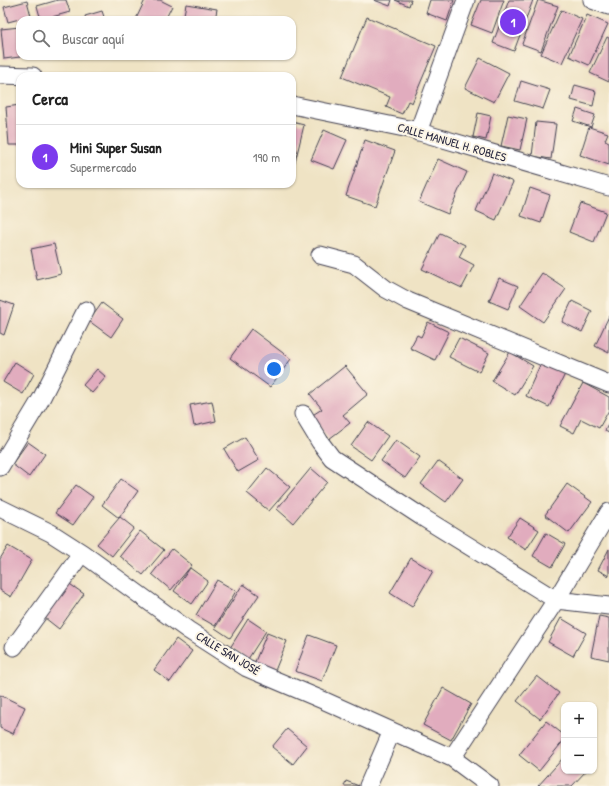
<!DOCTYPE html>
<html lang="es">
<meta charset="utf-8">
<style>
body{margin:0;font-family:"Patrick Hand",sans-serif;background:#f2f2f2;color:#222}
.controls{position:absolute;right:12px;bottom:12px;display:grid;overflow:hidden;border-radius:8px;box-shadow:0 1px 3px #0004}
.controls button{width:36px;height:36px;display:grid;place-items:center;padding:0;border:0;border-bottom:1px solid #e0e0e0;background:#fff;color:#222;font:20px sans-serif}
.you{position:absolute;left:274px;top:369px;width:14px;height:14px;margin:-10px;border:3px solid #fff;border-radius:50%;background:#1a73e8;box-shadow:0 0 0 6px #1a73e833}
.badge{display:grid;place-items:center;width:26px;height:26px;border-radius:50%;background:#7c3aed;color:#fff;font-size:13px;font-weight:700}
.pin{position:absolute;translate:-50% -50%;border:2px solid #fff;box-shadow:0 1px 4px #0006}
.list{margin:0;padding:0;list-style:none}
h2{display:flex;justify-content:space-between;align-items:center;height:52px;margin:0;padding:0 16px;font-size:17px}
h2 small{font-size:13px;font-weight:400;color:#767676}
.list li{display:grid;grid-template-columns:26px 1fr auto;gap:12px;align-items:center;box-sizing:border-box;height:64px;padding:0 16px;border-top:1px solid #e0e0e0}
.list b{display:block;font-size:15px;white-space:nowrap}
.list p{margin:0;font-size:13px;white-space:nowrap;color:#767676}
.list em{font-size:13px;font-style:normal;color:#767676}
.icon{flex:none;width:22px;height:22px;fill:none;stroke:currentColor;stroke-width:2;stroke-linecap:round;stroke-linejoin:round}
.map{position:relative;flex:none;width:609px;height:786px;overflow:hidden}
.search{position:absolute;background:#fff;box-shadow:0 1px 3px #0004;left:16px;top:16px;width:280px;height:44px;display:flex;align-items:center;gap:10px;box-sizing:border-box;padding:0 14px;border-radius:12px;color:#767676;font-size:15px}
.panel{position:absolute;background:#fff;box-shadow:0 1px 3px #0004;left:16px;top:72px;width:280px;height:116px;border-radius:12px}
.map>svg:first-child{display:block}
</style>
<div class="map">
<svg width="609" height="786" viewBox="0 0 609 786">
<rect width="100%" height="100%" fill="#fcf5e5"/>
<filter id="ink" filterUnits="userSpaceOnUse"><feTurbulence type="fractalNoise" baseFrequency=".025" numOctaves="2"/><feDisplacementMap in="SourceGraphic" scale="8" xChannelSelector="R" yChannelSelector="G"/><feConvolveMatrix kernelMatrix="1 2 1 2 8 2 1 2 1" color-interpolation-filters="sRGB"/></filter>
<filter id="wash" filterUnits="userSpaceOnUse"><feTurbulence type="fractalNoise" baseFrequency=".012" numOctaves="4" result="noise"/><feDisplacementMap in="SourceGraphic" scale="16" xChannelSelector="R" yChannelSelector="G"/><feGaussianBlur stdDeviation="0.9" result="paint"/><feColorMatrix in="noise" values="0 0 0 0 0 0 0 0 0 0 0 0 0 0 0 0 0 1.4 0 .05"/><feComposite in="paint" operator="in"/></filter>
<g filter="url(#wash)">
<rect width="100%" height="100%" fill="#efe3c4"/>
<g id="blocks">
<path fill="#e1acbe" d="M58 0H66L70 12 41 20 37 6Z
M145 0H160L172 6 165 20H138L136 19Z
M374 0H392L390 6Z
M395 0H411L409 6Z
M430 0H454L447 21 426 13Z
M481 0H504L492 33 471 25Z
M509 0H533L514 51 493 43Z
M538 0 558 6 541 51 522 44Z
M27 1 31 16 8 22 4 7Z
M186 4 217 9 215 20H183Z
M561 10 582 19 562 63 541 54Z
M102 11 105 20H86L85 16Z
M587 15 608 24 589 65 569 56Z
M367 17 436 46 412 103 408 101 402 114 386 107 390 97 342 77Z
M20 27V57L4 59 1 29Z
M607 37 609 38V82L590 73Z
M480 58 509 73 494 102 465 88Z
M521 81 550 90 543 109 515 101Z
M575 85 596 91 593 106 571 100Z
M20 105V145H9L6 107Z
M577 109 595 115 591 127 573 121Z
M478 113 491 116 486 140 473 137Z
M508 115 527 119 520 150 501 146Z
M292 122 304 125 293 171H292Z
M536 122 556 124 551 159 532 156Z
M589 127 608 133 605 140 609 142V165L580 155Z
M324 130 347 140 334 169 311 160Z
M365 140 395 151 375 206 346 196Z
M438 159 467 172 448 214 419 202Z
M492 173 513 182 496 220 476 211Z
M530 188 550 195 541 223 521 216Z
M580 203 606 212 594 242 569 232Z
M440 233 465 245 459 257 474 265 462 288 422 269Z
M54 244 61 274 37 280 31 249Z
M542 273 566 289 543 322 520 306Z
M499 278 518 286 508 309 489 301Z
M0 300 14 305 4 335 0 333Z
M572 301 592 311 582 332 562 322Z
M102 303 123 319 111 337 89 321Z
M609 316V353L595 346Z
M428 322 449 332 435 360 410 348 417 335 421 337Z
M251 329 291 359 270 387 230 358Z
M459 338 489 353 479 372 449 357Z
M510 352 533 366 515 395 492 381Z
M15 362 34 374 23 394 3 382Z
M541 363 565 374 549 407 526 396Z
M345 366 368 394 343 415 350 423 329 439 311 416 322 409 310 394Z
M97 369 106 377 92 393 83 385Z
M583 383 609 397V410L599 428 581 419 574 433 560 426Z
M212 401 216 421 194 426 190 405Z
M368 422 388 436 371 460 351 446Z
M609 422V433L605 431Z
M245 437 259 460 238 472 224 449Z
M396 440 420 457 405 478 381 461Z
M28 442 45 454 29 477 12 464Z
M438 461 463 479 446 502 421 484Z
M267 468 290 487 269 511 247 493Z
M311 468 327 482 293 523 277 509Z
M121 479 138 491 119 518 102 505Z
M567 484 592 502 569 533 545 515Z
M76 485 93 497 73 525 55 513Z
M120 517 134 528 112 556 97 544Z
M520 518 539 530 526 550 507 537Z
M140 531 164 550 143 575 120 556Z
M546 533 565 544 552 567 533 556Z
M8 546 32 560 11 597 0 590V559Z
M172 549 192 565 171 590 152 574Z
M609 549V576L598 570Z
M411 558 433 571 412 607 390 593Z
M190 568 208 581 192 604 174 591Z
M64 580 84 594 59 629 40 614Z
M217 580 236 591 215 626 196 615Z
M243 584 259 595 230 638 215 628Z
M599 616 609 618V660L591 656Z
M561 618 586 633 573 656 548 642Z
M248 619 266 631 248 659 230 648Z
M267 633 287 641 274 673 254 664Z
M309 635 336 645 322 681 295 671Z
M176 639 192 651 170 682 154 670Z
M537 676 559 693 540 719 517 701Z
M443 688 471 704 451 740 423 725Z
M0 695 25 707 13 734 0 728Z
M546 721 564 735V740L539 771 519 755Z
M287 729 307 746 293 764 272 747Z
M564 757V771H586L572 786H538Z
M346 781 359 786H344Z"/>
</g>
</g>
<g filter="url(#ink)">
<use href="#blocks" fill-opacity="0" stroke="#413f50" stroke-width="1"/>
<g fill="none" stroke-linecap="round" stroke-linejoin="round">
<g stroke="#413f50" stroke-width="19">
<path id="minor" d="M592 0 609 6
M0 75 33 76
M292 105 409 129 609 187
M418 132 466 0
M320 255 354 264 386 289 408 301 609 384
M303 414 320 442 332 458 422 517 556 600 609 606
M0 467 41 399 86 310
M0 508 51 533 82 553 188 630 247 668 325 701 452 758 490 786
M14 647 82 553
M452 758 556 600 609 512
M368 786 392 731"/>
</g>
<use href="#minor" stroke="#fff" stroke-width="17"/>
</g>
</g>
<g text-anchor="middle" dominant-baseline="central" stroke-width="4" stroke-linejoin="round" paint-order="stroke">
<g font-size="12" fill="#22223b" stroke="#fcf5e5">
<text transform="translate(452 142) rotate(16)">CALLE MANUEL H. ROBLES</text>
<text transform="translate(228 653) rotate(31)">CALLE SAN JOSÉ</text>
</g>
</g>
</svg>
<div class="controls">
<button>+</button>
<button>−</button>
</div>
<div class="you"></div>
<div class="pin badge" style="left:513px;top:22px">1</div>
<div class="search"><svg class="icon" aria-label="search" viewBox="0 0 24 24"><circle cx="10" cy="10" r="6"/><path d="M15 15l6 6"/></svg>Buscar aquí</div>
<section class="panel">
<h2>Cerca<small></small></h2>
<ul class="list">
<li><span class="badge">1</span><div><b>Mini Super Susan</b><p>Supermercado</p></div><em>190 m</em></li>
</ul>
</section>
</div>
